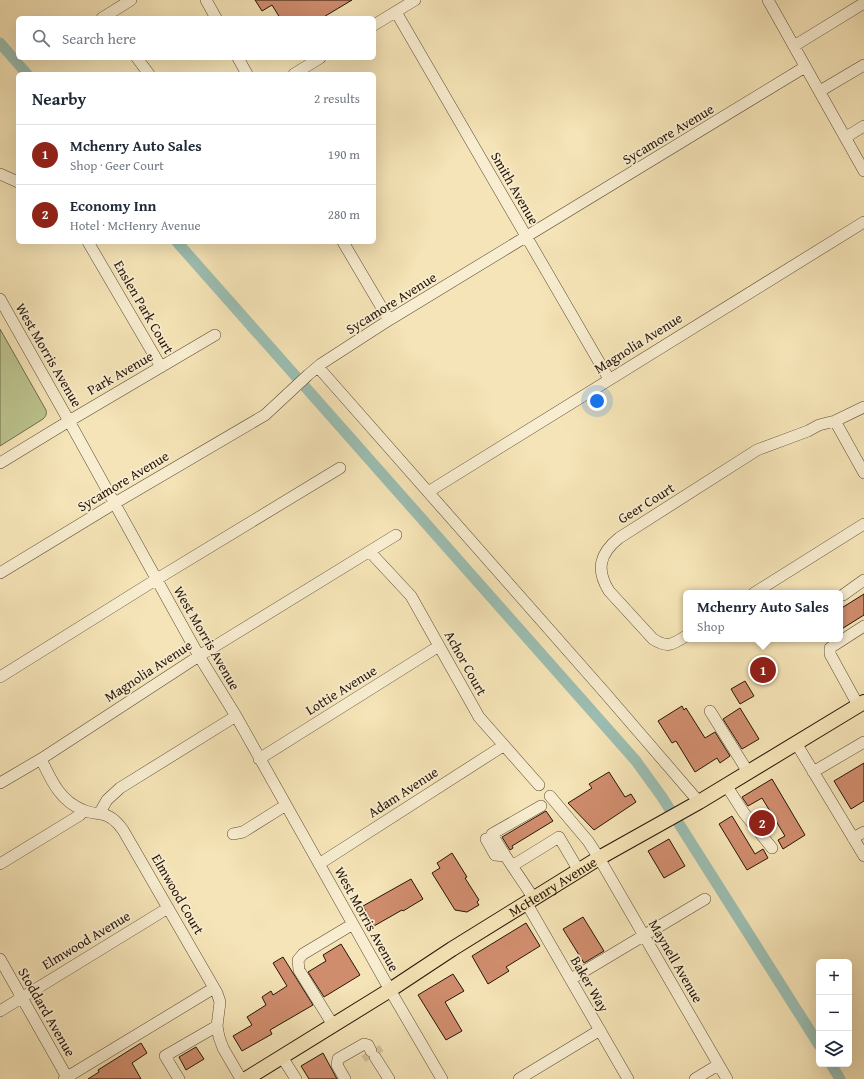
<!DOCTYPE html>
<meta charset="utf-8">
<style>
body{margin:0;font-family:"Gentium Book Plus",serif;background:#f2f2f3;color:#1f2937}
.controls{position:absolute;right:12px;bottom:12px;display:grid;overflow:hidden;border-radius:6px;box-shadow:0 4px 16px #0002}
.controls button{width:36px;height:36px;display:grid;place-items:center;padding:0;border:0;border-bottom:1px solid #e0e1e3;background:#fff;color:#1f2937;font:20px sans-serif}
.you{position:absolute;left:597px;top:401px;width:14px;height:14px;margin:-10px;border:3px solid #fff;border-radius:50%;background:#1a73e8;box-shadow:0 0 0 6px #1a73e833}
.badge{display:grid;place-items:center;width:26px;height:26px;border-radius:50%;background:#8f2418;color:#fff;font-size:13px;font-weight:700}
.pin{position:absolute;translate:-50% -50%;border:2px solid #fff;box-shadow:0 1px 4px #0006}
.popup{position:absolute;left:683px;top:590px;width:160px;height:52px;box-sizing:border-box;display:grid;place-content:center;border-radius:6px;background:#fff;filter:drop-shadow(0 1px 3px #0005);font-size:13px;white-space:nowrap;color:#747a83}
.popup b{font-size:15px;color:#1f2937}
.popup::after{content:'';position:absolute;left:50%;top:100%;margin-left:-8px;border:8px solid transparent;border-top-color:#fff}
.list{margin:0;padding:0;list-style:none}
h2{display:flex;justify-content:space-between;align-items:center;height:52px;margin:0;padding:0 16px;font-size:17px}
h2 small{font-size:13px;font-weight:400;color:#747a83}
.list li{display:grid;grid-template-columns:26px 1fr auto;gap:12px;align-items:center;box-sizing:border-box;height:60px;padding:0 16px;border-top:1px solid #e0e1e3}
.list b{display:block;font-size:15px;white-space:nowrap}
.list p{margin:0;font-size:13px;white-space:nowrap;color:#747a83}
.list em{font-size:13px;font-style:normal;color:#747a83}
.icon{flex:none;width:22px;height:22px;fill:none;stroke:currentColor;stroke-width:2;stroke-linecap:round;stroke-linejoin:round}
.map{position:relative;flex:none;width:864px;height:1079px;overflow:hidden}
.search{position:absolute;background:#fff;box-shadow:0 4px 16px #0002;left:16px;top:16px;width:360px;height:44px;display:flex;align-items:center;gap:10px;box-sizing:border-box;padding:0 14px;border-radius:6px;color:#747a83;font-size:15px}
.panel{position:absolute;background:#fff;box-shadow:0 4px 16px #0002;left:16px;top:72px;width:360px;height:172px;border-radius:6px}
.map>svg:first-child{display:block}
</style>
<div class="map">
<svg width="864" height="1079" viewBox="0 0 864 1079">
<rect width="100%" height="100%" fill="#f5e4b7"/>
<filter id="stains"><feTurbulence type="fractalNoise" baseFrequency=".005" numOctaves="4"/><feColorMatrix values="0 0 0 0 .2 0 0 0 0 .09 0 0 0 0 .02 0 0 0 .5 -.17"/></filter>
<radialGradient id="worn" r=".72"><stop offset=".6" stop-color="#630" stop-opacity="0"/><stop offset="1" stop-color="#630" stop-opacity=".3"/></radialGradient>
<path fill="#bcc48e" stroke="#716c4a" d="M0 329 46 410C47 414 46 416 43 419L0 446Z"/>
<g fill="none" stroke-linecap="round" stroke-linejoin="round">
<path stroke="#9cbeb2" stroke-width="11" d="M0 43 27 74
M177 242 636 761 662 797 819 1045
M831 1064 840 1079"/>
</g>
<path fill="#d08d6e" stroke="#261507" d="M255 0H352L322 18H280L272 5 262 11Z
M864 594V615L840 630V609Z
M766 662 771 672 755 682 749 672Z
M745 681 754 696 740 704 731 689Z
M682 706 684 710 686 708 705 738 715 732 730 756 720 763 717 758 695 772 676 741 672 743 658 721Z
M740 708 759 739 742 749 723 719Z
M864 763V801L851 809 834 781Z
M609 772 625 797 631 794 636 802 594 830 568 803 592 788 589 784Z
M772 779 805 835 783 849 778 840 785 836 762 798 748 806 742 797Z
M546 811 553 821 512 846 513 848 510 850 502 837Z
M732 816 755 854 763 849 768 858 747 870 719 824Z
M669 839 685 866 664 878 648 851Z
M452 853 467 877 465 878 479 900 477 902 479 905 467 912 455 910 432 873 440 868 437 863Z
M411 879 423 899 403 911 402 910 374 926 363 906Z
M583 917 604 951 584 963 563 929Z
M526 923 540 946 506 967 509 971 488 984 472 956Z
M341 944 360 975 324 997 308 972 326 961 323 955Z
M283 957 313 1005 270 1030 272 1034 242 1051 233 1036 252 1025 247 1017 266 1005 262 997 271 991 273 995 287 986 273 963Z
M453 974 464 991 445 1002 462 1031 446 1040 418 995Z
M141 1043 147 1053 132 1063 141 1079H88L99 1072 98 1070Z
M196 1047 204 1059 186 1070 179 1057Z
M323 1053 337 1079H309L301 1066Z"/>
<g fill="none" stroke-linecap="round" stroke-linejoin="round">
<path stroke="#d6c59d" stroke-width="11" stroke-dasharray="11 5.5" stroke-linecap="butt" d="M375 1048 379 1054
M366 1053 370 1059"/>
<g stroke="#5a4933" stroke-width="12">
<path id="minor" d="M206 0 216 18
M768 0 864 171
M396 12 609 379
M102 18 131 0
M374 25 415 0
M794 46 864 3
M137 58 149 74
M238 58 247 74
M294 74 320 58
M820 91 864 65
M846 137 864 126
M0 174 18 182
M88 242 161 367
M343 242 389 320
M0 299 69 421 199 656 236 716 390 990 442 1079
M318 367 606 694 699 802
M835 421 864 473
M0 463 69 421 215 335
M428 492 864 222
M370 552 411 596 479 717 539 785
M0 573 115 503 265 415 308 375 321 364 389 320 805 67
M754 593 864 524
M843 595 864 580
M686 636C672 645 667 648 653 639L609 591C596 570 599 554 619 538L757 450 808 431 819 425 835 421 864 407
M0 677 157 579 340 468
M858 705 830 654V648L864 626
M710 711 748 772
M796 743 864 856
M41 759C51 780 60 801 83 810 89 813 95 813 101 814 110 815 118 823 123 830L217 993 220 1002 217 1026 219 1037 223 1048 241 1079
M259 759 439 646
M813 772 864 742
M0 783 41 759 199 656 396 535
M726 785 744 813 772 848
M550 796 588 841 599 858 727 1079
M99 814 107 800 120 788 236 716
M233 834 243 832 286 805
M853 838 864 832
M486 839 495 855 505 856
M0 864 80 815 83 810
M319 864 503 746
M512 866 559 837 579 871
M534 899C520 877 505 857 492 834L541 806
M527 904 628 1079
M0 959 68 1079
M571 979 705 899
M0 1011 168 908
M333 1025 299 970 298 960 303 954 353 924
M282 1057 296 1079
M375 1057 389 1079
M64 1079 214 988
M179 1079 165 1056 217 1026
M345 1079 337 1065 338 1059 343 1056 364 1044 368 1045 371 1051
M519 1079 600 1030
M695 1079 718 1065"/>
</g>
<g stroke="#261507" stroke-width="16">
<g id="major">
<path id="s1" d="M246 1079 390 990 452 949 599 858 699 802 864 702"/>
</g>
</g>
<use href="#minor" stroke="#f8edd0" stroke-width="11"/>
<use href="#major" stroke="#f5e4b7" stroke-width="14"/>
</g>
<g text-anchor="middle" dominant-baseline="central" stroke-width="3.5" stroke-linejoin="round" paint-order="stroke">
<g font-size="14" fill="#261507" stroke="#f8edd0">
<text transform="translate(668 134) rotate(-31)">Sycamore Avenue</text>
<text transform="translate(515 188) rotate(60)">Smith Avenue</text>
<text transform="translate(391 303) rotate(-32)">Sycamore Avenue</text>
<text transform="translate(144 307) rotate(60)">Enslen Park Court</text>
<text transform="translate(638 343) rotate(-32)">Magnolia Avenue</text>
<text transform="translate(49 355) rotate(60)">West Morris Avenue</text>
<text transform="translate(120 373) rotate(-30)">Park Avenue</text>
<text transform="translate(123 481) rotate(-31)">Sycamore Avenue</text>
<text transform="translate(646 503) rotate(-32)">Geer Court</text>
<text transform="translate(207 638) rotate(60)">West Morris Avenue</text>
<text transform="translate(466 663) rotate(61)">Achor Court</text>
<text transform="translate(148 671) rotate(-33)">Magnolia Avenue</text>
<text transform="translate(341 690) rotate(-32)">Lottie Avenue</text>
<text transform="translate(403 792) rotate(-33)">Adam Avenue</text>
<text stroke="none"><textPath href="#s1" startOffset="362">McHenry Avenue</textPath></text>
<text transform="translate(178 894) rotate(60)">Elmwood Court</text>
<text transform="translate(367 919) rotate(61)">West Morris Avenue</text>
<text transform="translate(86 940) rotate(-31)">Elmwood Avenue</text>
<text transform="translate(676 961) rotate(60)">Maynell Avenue</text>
<text transform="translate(590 984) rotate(60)">Baker Way</text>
<text transform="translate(47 1012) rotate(60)">Stoddard Avenue</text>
</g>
</g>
<rect width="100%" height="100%" filter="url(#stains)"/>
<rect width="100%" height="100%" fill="url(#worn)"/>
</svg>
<div class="controls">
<button>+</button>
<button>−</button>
<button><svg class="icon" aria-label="layers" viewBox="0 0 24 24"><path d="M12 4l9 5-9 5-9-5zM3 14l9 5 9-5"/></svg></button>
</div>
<div class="you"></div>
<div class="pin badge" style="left:763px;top:670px">1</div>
<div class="popup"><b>Mchenry Auto Sales</b>Shop</div>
<div class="pin badge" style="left:762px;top:823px">2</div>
<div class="search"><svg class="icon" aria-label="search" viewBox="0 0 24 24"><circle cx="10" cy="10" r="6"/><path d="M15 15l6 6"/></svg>Search here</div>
<section class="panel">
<h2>Nearby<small>2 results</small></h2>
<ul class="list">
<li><span class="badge">1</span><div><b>Mchenry Auto Sales</b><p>Shop · Geer Court</p></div><em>190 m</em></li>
<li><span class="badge">2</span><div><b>Economy Inn</b><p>Hotel · McHenry Avenue</p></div><em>280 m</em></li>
</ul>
</section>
</div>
